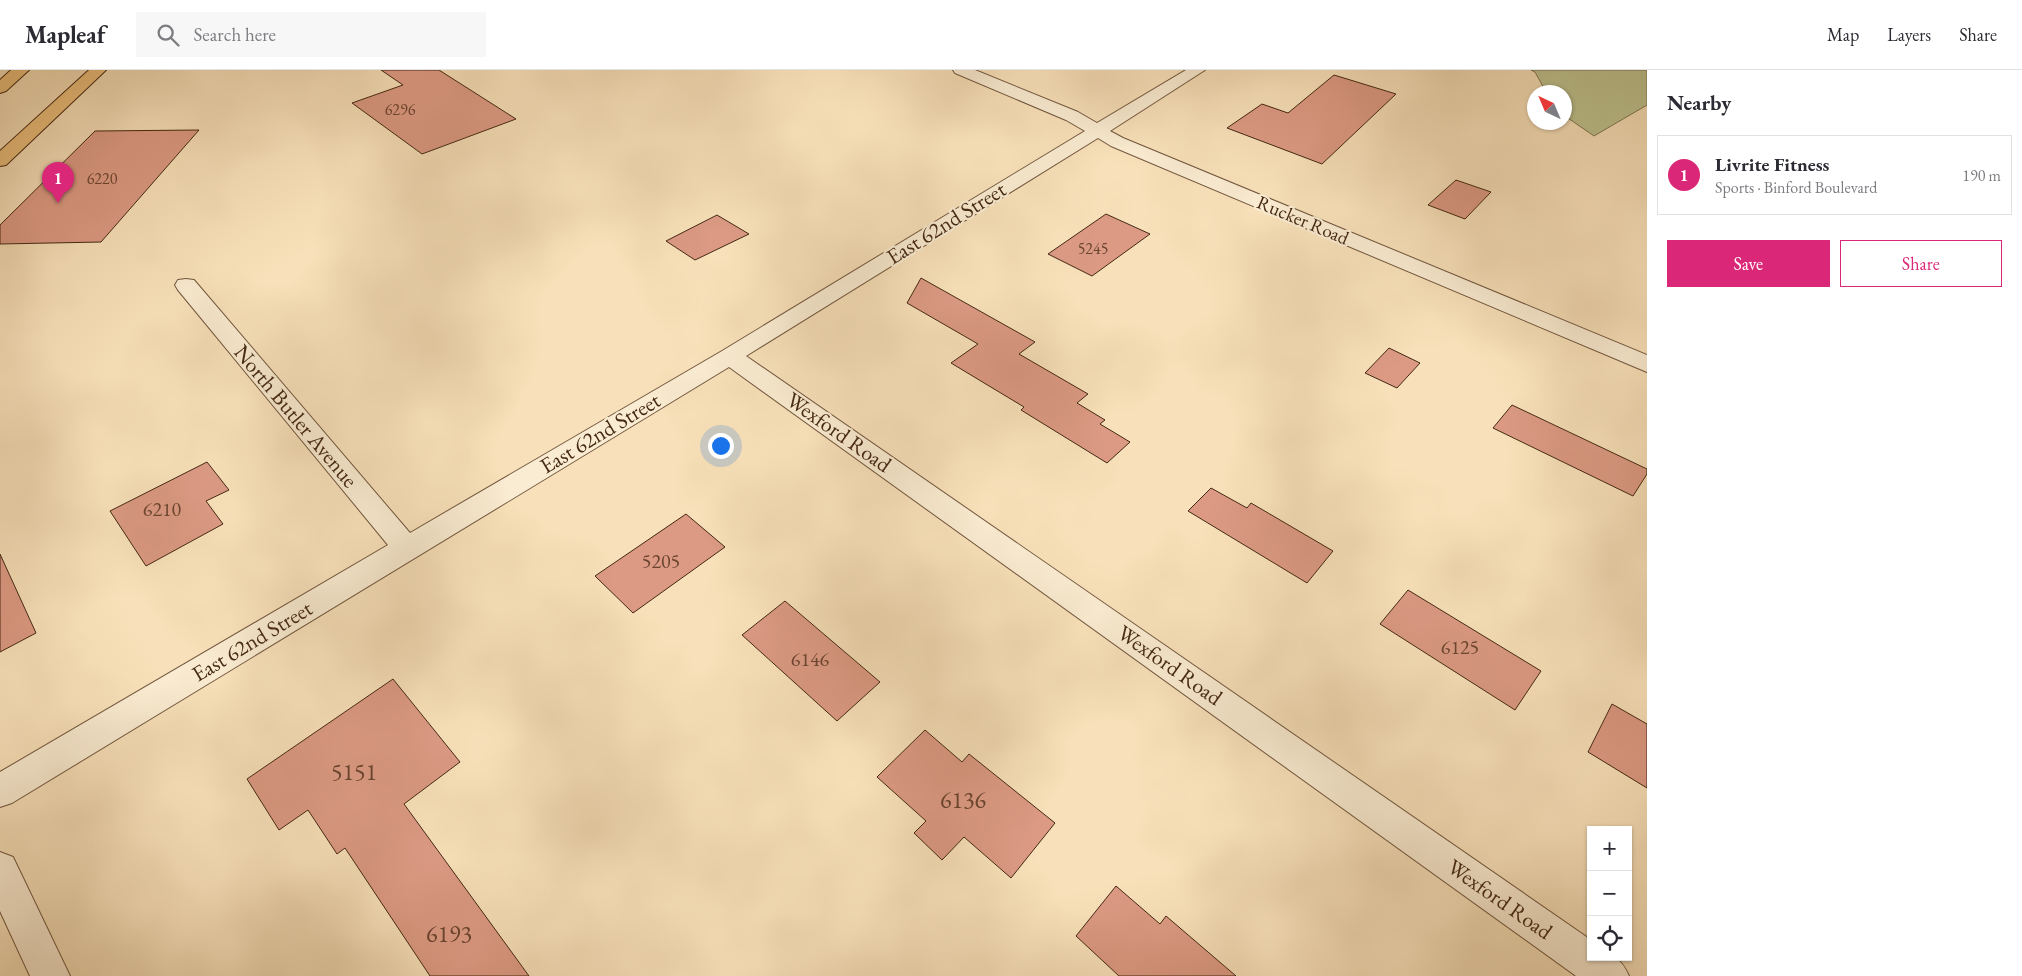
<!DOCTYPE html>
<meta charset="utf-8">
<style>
body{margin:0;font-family:"EB Garamond",serif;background:#f7f7f7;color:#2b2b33}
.controls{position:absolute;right:15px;bottom:15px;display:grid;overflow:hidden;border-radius:0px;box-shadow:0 1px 4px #0004}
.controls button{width:45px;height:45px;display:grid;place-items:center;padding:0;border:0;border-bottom:1px solid #e1e1e2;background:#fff;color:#2b2b33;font:25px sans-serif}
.compass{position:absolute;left:1527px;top:15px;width:45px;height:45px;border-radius:50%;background:#fff;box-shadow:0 1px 4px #0004;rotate:316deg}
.you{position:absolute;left:720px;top:375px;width:18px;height:18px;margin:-12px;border:4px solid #fff;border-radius:50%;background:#1a73e8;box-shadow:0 0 0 8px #1a73e833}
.badge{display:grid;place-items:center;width:32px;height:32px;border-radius:50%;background:#db2777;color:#fff;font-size:16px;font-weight:700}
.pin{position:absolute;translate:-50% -41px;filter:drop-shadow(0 1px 2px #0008)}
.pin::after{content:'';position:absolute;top:26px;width:18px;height:15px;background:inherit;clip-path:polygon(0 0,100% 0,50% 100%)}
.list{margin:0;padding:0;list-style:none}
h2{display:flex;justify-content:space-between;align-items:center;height:65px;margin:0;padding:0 20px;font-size:21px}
h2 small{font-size:16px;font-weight:400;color:#7c7c81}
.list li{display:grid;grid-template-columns:32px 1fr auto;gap:15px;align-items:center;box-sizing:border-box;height:80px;margin:0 10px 10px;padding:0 10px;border:1px solid #e1e1e2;border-radius:0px}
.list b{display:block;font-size:19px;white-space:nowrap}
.list p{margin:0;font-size:16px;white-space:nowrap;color:#7c7c81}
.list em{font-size:16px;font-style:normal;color:#7c7c81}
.actions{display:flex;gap:10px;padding:15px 20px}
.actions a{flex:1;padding:11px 0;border:1px solid #db2777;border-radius:0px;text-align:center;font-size:18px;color:#db2777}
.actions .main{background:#db2777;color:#fff}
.icon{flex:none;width:28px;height:28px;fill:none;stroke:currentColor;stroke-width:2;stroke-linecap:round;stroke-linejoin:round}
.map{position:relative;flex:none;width:1647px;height:906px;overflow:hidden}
header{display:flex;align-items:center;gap:30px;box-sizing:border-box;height:70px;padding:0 25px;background:#fff;border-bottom:1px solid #e1e1e2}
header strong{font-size:24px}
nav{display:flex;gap:28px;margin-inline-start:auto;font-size:18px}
.search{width:350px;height:45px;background:#f7f7f7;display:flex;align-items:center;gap:12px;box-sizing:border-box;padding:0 18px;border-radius:0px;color:#7c7c81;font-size:19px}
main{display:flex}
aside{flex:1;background:#fff}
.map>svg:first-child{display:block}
</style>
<header>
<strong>Mapleaf</strong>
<div class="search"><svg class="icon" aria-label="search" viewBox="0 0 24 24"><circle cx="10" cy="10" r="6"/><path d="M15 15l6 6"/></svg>Search here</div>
<nav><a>Map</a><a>Layers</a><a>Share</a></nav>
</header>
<main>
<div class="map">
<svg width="1647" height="906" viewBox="0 0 1647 906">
<rect width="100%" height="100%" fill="#f8e1ba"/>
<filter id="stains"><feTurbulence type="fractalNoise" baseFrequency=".004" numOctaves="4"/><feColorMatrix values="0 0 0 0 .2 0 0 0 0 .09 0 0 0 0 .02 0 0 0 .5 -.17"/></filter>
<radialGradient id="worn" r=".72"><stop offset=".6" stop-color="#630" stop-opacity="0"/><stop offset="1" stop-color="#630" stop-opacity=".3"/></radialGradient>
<path fill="#bdc390" stroke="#807652" d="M1531 0H1647V35L1594 66 1565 46 1564 22H1546L1535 2Z"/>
<path fill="#dc9a84" stroke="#442813" d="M381 0H439L516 49 422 84 352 33 403 15Z
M1334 5 1396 24 1322 94 1227 58 1262 34 1288 43Z
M199 60 101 172 0 174V155L95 61Z
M1456 110 1491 122 1465 149 1428 135Z
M1106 144 1150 164 1092 206 1048 184Z
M717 145 749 164 695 190 666 171Z
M921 208 1035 272 1019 284 1088 324 1077 333 1105 350 1100 354 1130 372 1107 393 1021 340 1024 337 951 293 978 274 907 233Z
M1389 278 1420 293 1397 318 1365 303Z
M1512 335 1647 399V404L1633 426 1493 358Z
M207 392 229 420 206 431 223 454 146 496 110 441Z
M1211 418 1247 438 1251 433 1333 481 1307 513 1188 441Z
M686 444 725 477 633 543 595 506Z
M0 484 36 563 0 582Z
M1408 520 1541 601 1515 640 1380 554Z
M785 531 880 612 837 651 742 565Z
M393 609 460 692 404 734 529 906H430L345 778 337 784 308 740 279 760 247 709Z
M1612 634 1647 654V718L1588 682Z
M925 660 962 692 969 684 1055 753 1011 808 964 767 942 790 914 763 926 751 877 707Z
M1116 816 1160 854 1166 846 1236 906H1119L1076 866Z"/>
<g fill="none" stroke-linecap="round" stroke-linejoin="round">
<g stroke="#71563d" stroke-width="2">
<path id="minor" d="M953 0H975L1078 42 1097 53 1186 0H1205L1110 61 1123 68 1647 285V302L1111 76 1098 68 746 286 1591 870V887C1613 887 1619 884 1629 906H1576L729 297 12 733 0 737V702L388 475 178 220 175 215 178 210 186 209 194 210 410 463 722 281 1085 61 1066 50 955 3Z
M0 782 13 787 70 906H30L0 841Z"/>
</g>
<g stroke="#442813" stroke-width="2">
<path id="major" d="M11 0H29L6 21 0 23V10Z
M89 0H106L6 95 0 96V81Z"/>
</g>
<use href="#minor" fill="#faecd2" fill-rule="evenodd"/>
<use href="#major" fill="#ecc07d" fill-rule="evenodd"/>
</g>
<g text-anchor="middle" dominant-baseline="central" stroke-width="4.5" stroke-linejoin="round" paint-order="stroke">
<g font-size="16" fill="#6a442f">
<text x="400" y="39">6296</text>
<text x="102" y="108">6220</text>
<text x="1093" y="178">5245</text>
</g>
<g font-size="19" fill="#442813" stroke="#faecd2">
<text transform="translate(1303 150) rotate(23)">Rucker Road</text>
</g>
<g font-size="20" fill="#6a442f">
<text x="162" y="439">6210</text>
<text x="661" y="491">5205</text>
<text x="1460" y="577">6125</text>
<text x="810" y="589">6146</text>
</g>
<g font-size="22" fill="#442813" stroke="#faecd2">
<text transform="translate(946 153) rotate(-32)">East 62nd Street</text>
<text transform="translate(296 346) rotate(50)">North Butler Avenue</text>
<text transform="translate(839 362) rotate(35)">Wexford Road</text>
<text transform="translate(600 363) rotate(-31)">East 62nd Street</text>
<text transform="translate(252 571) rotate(-31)">East 62nd Street</text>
<text transform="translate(1170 595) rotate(35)">Wexford Road</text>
<text transform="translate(1500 829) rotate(35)">Wexford Road</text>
</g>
<g font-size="24" fill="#6a442f">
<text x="354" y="701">5151</text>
<text x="963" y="729">6136</text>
<text x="449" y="863">6193</text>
</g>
</g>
<rect width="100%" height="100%" filter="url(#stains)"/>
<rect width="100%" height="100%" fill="url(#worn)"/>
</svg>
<div class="controls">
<button>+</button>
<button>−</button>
<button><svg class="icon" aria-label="locate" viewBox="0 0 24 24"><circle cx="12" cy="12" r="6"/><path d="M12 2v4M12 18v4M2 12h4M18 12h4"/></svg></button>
</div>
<svg class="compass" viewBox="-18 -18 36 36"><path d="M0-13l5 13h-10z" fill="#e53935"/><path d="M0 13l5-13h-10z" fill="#7c7c81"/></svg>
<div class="you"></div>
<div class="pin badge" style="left:58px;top:133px">1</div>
</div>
<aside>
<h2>Nearby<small></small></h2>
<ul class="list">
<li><span class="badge">1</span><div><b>Livrite Fitness</b><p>Sports · Binford Boulevard</p></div><em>190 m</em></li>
</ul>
<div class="actions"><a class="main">Save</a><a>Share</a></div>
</aside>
</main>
